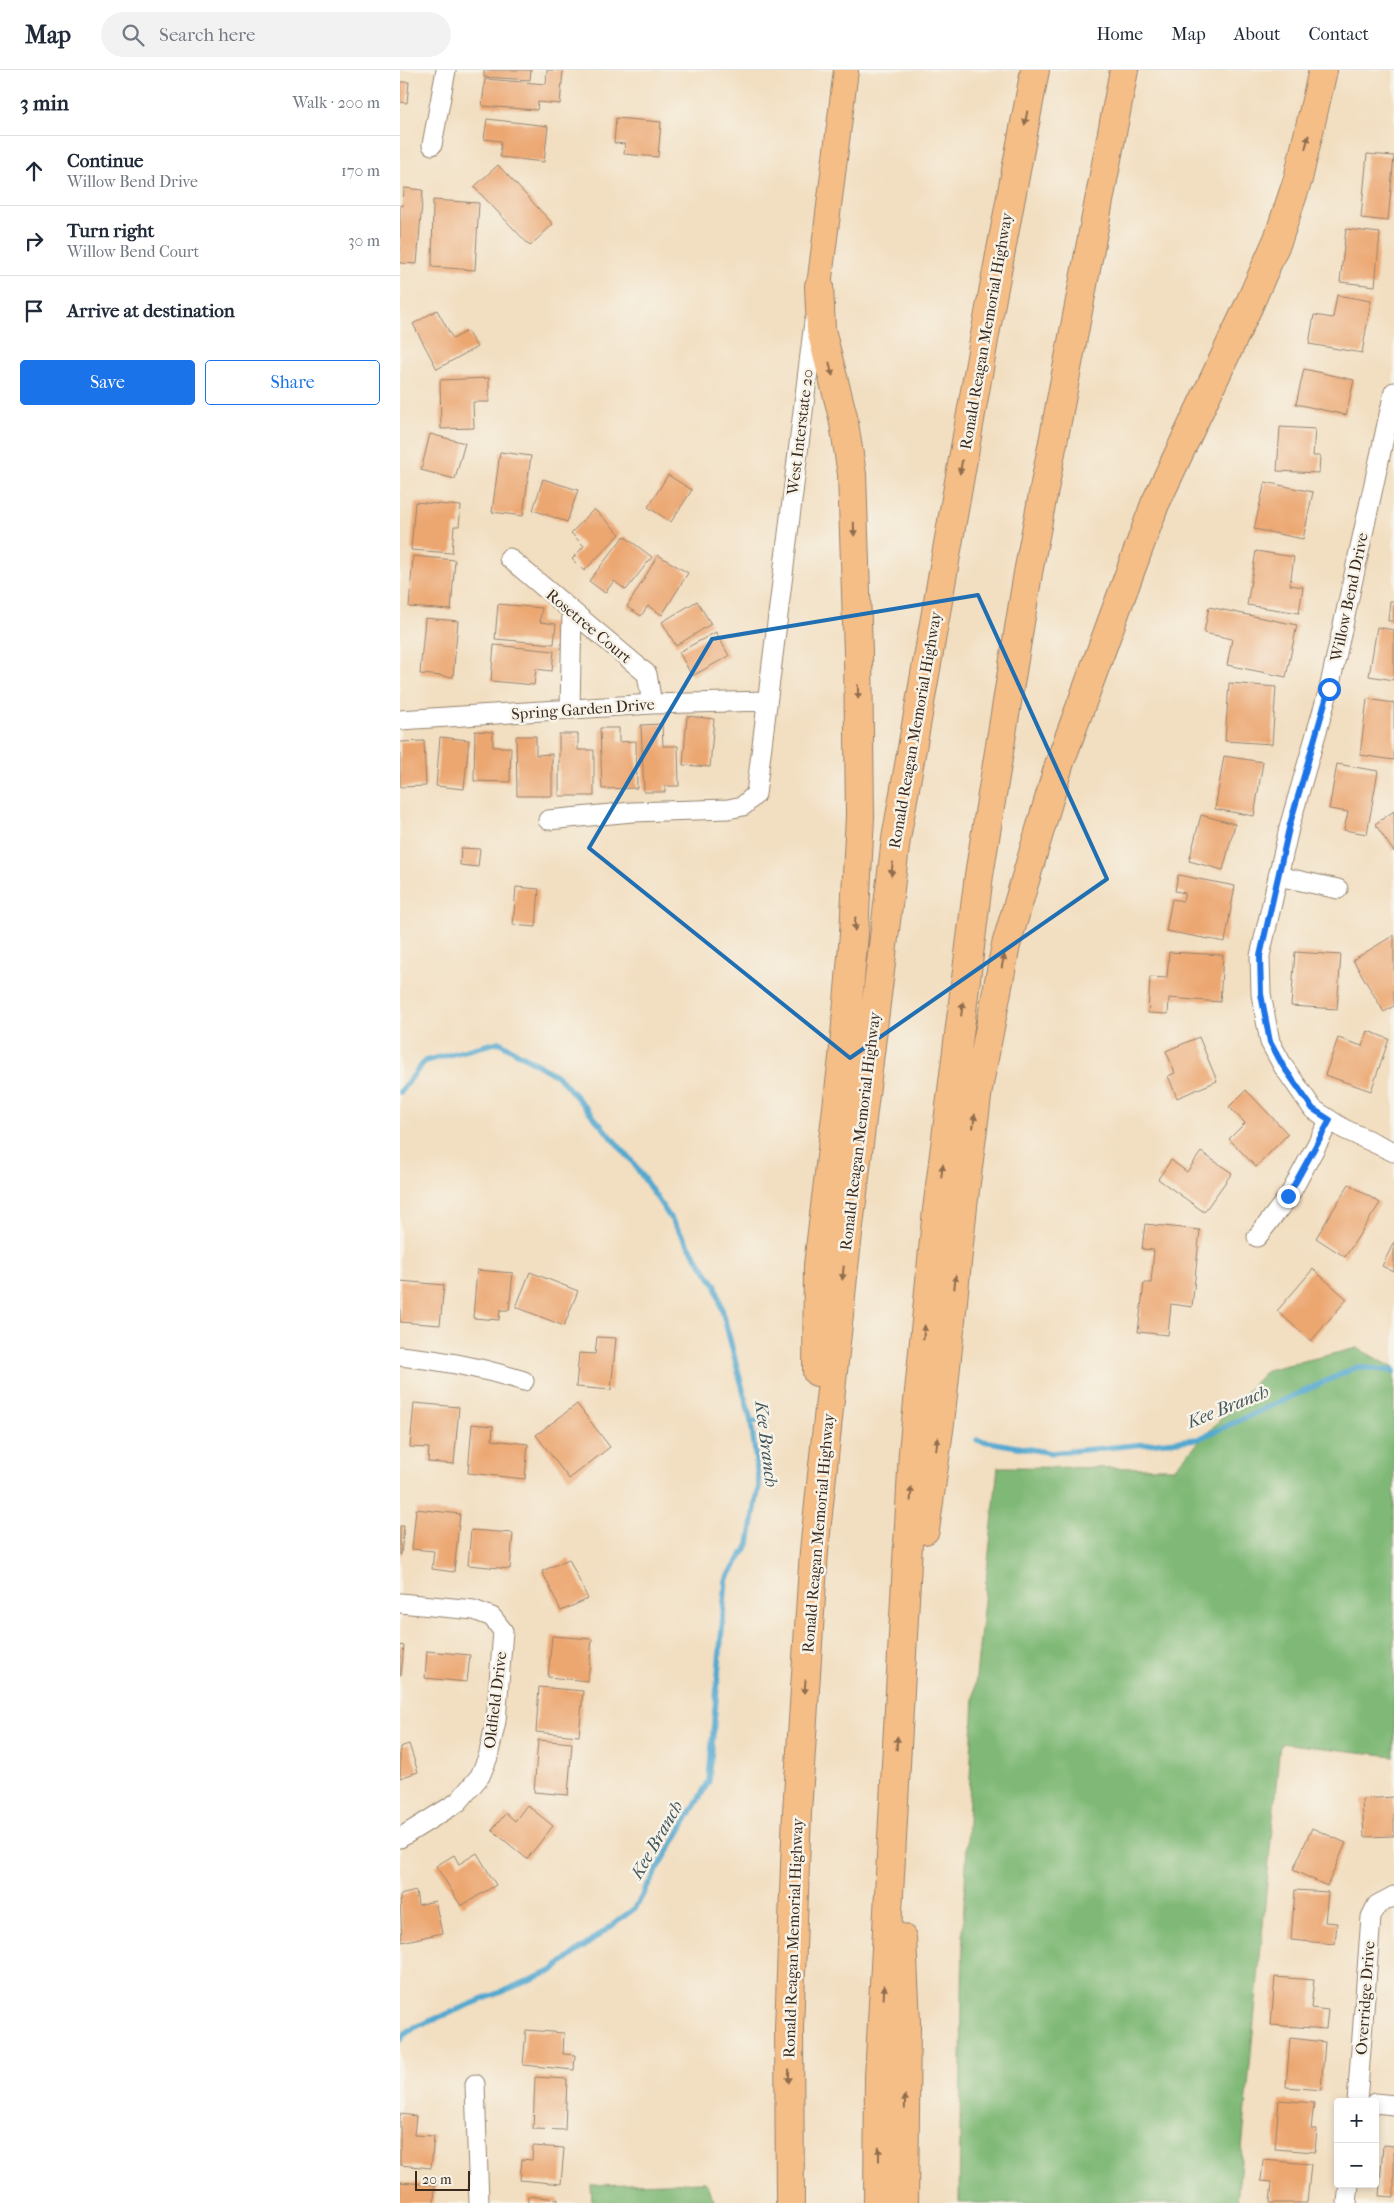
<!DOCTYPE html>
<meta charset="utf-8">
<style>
body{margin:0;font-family:"IM FELL French Canon",serif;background:#f2f2f3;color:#1f2937}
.controls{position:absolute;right:15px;bottom:15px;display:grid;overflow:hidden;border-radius:5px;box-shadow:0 2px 8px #0003}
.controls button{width:45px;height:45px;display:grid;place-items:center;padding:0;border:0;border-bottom:1px solid #e0e1e3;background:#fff;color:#1f2937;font:25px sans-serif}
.scale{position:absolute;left:15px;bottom:12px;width:55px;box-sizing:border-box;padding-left:5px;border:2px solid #3b2a1e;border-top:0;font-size:14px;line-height:18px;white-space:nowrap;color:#3b2a1e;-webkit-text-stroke:4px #f7f3e8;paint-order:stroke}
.stop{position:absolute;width:15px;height:15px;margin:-11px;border:4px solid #1a73e8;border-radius:50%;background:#fff}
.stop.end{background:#1a73e8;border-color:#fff;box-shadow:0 1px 5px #0008}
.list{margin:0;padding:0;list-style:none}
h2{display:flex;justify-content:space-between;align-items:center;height:65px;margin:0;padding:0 20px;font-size:21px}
h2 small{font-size:16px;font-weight:400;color:#747a83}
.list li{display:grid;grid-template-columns:32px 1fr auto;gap:15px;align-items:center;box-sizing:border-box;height:70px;padding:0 20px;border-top:1px solid #e0e1e3}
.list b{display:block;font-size:19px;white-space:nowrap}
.list p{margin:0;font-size:16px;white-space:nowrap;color:#747a83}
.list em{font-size:16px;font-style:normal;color:#747a83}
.actions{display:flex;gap:10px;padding:15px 20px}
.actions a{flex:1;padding:11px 0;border:1px solid #1a73e8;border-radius:5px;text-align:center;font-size:18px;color:#1a73e8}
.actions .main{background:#1a73e8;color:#fff}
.icon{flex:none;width:28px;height:28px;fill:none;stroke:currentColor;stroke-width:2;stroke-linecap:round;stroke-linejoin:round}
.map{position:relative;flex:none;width:994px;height:2133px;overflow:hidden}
header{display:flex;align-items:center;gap:30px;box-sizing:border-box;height:70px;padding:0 25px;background:#fff;border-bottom:1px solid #e0e1e3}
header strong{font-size:24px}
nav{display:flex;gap:28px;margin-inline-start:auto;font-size:18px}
.search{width:350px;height:45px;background:#f2f2f3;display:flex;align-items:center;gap:12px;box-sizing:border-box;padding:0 18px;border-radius:28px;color:#747a83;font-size:19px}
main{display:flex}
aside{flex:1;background:#fff}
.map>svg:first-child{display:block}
</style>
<header>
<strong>Map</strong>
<div class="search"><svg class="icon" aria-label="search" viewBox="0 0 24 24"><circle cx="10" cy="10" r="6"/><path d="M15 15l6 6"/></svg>Search here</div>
<nav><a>Home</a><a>Map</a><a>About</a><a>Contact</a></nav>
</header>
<main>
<aside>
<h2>3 min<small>Walk · 200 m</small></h2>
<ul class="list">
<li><svg class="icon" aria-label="ahead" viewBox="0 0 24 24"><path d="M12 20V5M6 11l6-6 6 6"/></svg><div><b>Continue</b><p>Willow Bend Drive</p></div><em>170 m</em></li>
<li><svg class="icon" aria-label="right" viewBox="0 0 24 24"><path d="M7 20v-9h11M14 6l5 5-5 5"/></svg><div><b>Turn right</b><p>Willow Bend Court</p></div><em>30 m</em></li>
<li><svg class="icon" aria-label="arrive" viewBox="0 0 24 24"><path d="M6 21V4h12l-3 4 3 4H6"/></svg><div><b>Arrive at destination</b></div></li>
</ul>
<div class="actions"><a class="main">Save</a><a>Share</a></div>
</aside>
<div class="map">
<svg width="994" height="2133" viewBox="0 0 994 2133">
<rect width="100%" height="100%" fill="#f7f3e8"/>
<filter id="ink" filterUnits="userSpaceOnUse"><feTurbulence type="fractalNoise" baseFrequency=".02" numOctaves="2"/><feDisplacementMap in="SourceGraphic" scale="10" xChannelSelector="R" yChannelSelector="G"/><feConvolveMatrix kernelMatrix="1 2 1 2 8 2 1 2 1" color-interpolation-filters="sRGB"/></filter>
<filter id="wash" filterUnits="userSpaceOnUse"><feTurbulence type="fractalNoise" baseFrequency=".0096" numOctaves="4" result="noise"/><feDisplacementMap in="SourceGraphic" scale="20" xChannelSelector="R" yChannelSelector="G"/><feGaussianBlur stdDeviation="1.12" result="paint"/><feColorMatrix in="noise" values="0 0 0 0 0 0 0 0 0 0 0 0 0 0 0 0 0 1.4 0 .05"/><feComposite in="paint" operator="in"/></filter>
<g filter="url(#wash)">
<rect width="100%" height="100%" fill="#f2dec0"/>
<path fill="#80b977" stroke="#5e724a" d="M957 1278 994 1298V1686L880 1673 837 2133H559L563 1857 574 1626 598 1397 774 1398 867 1300Z
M305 2112 316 2133H192L191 2115Z"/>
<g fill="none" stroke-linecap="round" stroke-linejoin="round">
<path stroke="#52a8cf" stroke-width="5.5" d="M0 1022 25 991 99 972 159 1007 232 1091 316 1216 351 1351 359 1415 349 1474 326 1510 309 1711 235 1838 152 1901 15 1957 0 1969
M351 1351H367
M577 1370 652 1383 798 1369 957 1297 994 1301"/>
</g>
<g id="blocks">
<path fill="#eca670" d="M84 0H131L130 10 84 7Z
M147 0H163L160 34 138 32 137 40 82 36 85 9 146 14Z
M0 12H9L7 33 0 32Z
M216 48 261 52 258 87 224 84 225 74 214 73Z
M87 49 148 56 144 92 100 87 101 71 84 69Z
M967 84 994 86 988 151 961 148Z
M98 95 153 154 130 176 74 117Z
M4 118 23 120 17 194 0 193V135L3 136Z
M33 130 79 133 75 200 32 197Z
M946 159 980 163 975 216 940 212Z
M937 225 971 231 962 283 909 274 914 245 933 248Z
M37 240 53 269 67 261 77 277 37 299 13 254Z
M904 299 954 310 946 345 896 334Z
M89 308V332H73L74 358 41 359 40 310Z
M880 357 915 359 913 386H920L919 403 877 401Z
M30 364 65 373 55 409 21 400Z
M100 382 131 386 123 446 92 442Z
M268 405 292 420 271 452 248 437Z
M143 409 178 420 167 452 133 440Z
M865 412 913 422 903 469 854 459Z
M15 432 61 436 59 456H54L52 483 11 480Z
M194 439 220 464 184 501 172 489 184 476 171 463Z
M224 466 252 487 226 520 214 511 205 523 189 511Z
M856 481 894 487 890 515 903 517 899 543 847 535Z
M258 485 288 503 262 545 248 536 241 546 227 537Z
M13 486 55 490 51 540 9 537Z
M297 531 311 554 276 576 262 552Z
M990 531H994V551H988Z
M98 534 142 538 140 552 156 554 154 574 95 569Z
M809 537 897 555 886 607 827 595 832 569 804 563Z
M25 548 58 551 53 607 20 604Z
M977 557 994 560V610L969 606Z
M316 562 329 586 292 606 279 582Z
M94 575 154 581 152 601 136 599 134 615 91 611Z
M829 613 876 617 872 674 825 671Z
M967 629 994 633V690L960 685Z
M287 646 314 649 310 697 283 695Z
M262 654 263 676H278L279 716H265V722H244L241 655Z
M200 658H219V672L236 671 237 718 202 719Z
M75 661 93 662V677H111L110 712 74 711Z
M159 664H178V680H194V726H159Z
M116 666H136V685L152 684V726H117Z
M40 667 69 670 64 719 36 716Z
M24 671 26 716 0 717V672Z
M824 686 863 692 854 746 815 739Z
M937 694 978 701 967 764 944 760 948 742 929 739Z
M994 741V782L975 754Z
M801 745 835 754 823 800 789 791Z
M61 778 80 779 78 797 60 795Z
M778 805 835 816 825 872 766 861 772 829 783 831 785 823 775 821Z
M116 817 139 819 136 857 113 855Z
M994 865V936L984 942 953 890Z
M769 882 823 885 820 932 769 928 768 944 748 943 750 907 767 908Z
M895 882 941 885 937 939 891 936Z
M968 961 989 969 971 1021 925 1005 938 968 962 976Z
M799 967 817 1011 777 1028 768 1006 775 1003 766 981Z
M846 1020 888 1064 856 1097 829 1069 845 1053 829 1037Z
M801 1082 832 1103 804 1142 758 1109 771 1090 787 1102Z
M949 1114 980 1133 945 1187 916 1168Z
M745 1154 800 1160 792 1237 771 1234 768 1265 738 1262 744 1213H751L754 1180 742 1179Z
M994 1172V1202L982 1196Z
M913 1199 947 1229 911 1271 877 1241Z
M77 1200 113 1203 109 1240H100L99 1250 73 1248Z
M130 1202 178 1221 164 1256 116 1237Z
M0 1211 44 1215 40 1255 0 1252Z
M197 1267 216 1268 211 1320 176 1317 179 1283 195 1284Z
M14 1333 59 1337 54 1394 28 1392 29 1378 10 1377Z
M177 1334 210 1377 169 1409 136 1365Z
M72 1354 93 1356 92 1370 128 1374 125 1409 68 1403Z
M16 1439 60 1444 54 1502 32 1499 34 1481 12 1479Z
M0 1456H4L1 1485H0Z
M71 1460 113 1463 110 1499 68 1495Z
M169 1489 188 1529 161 1541 142 1501Z
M152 1566 192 1569 188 1611 148 1607Z
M0 1575 4 1576 1 1605H0Z
M27 1581 70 1585 67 1612 25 1608Z
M139 1617 183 1621 179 1666 136 1662Z
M138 1670 172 1673 168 1725 134 1722Z
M9 1674 18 1702 0 1708V1677Z
M994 1727V1766L964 1767 962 1729Z
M127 1735 153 1756 127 1789 92 1760 106 1743 115 1751Z
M912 1758 946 1773 927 1816 893 1800Z
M77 1783 96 1815 61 1836 36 1796 54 1785 59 1794Z
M895 1820 928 1822 925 1852 937 1853 935 1874 891 1870Z
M16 1821 18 1835 35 1831 42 1863 2 1872 0 1825Z
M875 1907 914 1910 911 1938 928 1940 926 1959 871 1955Z
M126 1960 164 1963 163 1984 175 1985 174 2000 123 1995Z
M890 1968 925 1972 921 2020 886 2017Z
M135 2007 167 2009 165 2060 133 2059Z
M879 2030 914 2033 911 2059H917L915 2082 875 2079Z
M0 2044 16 2046 14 2065 34 2066 31 2098 0 2095Z
M983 2075 994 2076V2127L979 2126Z
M133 2076 164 2078 161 2114 120 2110 122 2089 132 2090Z
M863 2090 911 2094 907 2133H870L872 2112 861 2111Z
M0 2112 35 2115 34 2133H0Z
M128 2126 158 2129V2133H128Z"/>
</g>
</g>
<g filter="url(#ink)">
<use href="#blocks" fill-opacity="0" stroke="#96846f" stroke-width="1"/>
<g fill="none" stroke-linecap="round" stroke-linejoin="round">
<g stroke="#96846f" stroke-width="21">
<path id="minor" d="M32 75 46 0
M994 322 929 619 890 754 860 886 861 924 870 972 883 996 913 1039 944 1059 994 1082
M109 488 247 604 252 634
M170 639 172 541
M0 650 252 634 366 631
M148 750 232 742 328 739 343 736 356 724 414 252
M878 806 938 819
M857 1167 889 1126 930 1050
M0 1286C42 1290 83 1298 124 1311
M0 1533 74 1540 92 1547 103 1561 96 1651 88 1687 80 1706 58 1732 0 1768
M75 2014 79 2133
M957 2032 971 1847 977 1835 994 1826
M975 2033 994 2035
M947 2133 949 2114"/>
</g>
<g stroke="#96846f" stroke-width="26">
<path id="major" d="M419 216 446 0"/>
</g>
<g stroke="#96846f" stroke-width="30">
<path id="highway" d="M417 1302 418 1195 443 988 454 864 460 746 458 582 452 404 443 347 421 260 419 216
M525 1460 540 1353 563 1136 578 1019 606 875 659 695 755 434 849 235 878 169 898 109 923 0
M502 1868 506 1953 504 2133
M390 2133 389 1958 397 1742 414 1481 444 1197 496 769 584 270 635 0
M478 2133 479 2007 513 1382 537 1140 579 805 628 503 724 0"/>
</g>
<use href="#minor" stroke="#fff" stroke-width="19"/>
<use href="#major" stroke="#f6be87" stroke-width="24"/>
<use href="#highway" stroke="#f6be87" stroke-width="28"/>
</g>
<defs><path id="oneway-solid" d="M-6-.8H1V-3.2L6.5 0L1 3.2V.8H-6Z" transform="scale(1.25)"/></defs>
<g fill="#8f6d4d">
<use href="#oneway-solid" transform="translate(626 48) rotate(101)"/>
<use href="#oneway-solid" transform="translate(907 72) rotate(-76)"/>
<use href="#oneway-solid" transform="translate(431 299) rotate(76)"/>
<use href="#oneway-solid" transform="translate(561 397) rotate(100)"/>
<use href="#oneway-solid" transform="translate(454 459) rotate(88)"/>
<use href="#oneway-solid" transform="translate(458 622) rotate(89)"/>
<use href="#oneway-solid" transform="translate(492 799) rotate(97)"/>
<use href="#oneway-solid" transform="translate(455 854) rotate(93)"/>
<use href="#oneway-solid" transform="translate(603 891) rotate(-79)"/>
<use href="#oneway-solid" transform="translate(562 939) rotate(-83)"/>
<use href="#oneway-solid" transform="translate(574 1051) rotate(-82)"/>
<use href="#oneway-solid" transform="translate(542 1101) rotate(-83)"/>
<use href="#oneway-solid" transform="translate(443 1203) rotate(96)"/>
<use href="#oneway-solid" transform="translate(555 1212) rotate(-84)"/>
<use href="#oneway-solid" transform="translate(524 1262) rotate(-84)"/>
<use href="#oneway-solid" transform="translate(537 1374) rotate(-82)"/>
<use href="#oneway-solid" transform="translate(511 1424) rotate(-87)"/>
<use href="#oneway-solid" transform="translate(405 1617) rotate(94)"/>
<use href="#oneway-solid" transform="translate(497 1673) rotate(-87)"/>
<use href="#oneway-solid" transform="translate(484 1922) rotate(-87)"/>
<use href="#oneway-solid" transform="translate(389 2006) rotate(91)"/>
<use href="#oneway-solid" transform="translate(505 2032) rotate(-89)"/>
<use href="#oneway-solid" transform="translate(479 2084) rotate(-90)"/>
</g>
</g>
<g fill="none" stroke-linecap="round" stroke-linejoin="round" filter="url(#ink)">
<path stroke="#1a73e8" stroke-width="6" d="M888 1126 930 1050 913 1039 883 996 870 972 861 924 860 886 890 754 929 619"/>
</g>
<path fill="none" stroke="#1f6fb2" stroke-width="4" stroke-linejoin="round" d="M578 525 707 809 450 988 189 778 312 569Z"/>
<g text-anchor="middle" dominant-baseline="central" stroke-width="5" stroke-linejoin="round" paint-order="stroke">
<g font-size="16" fill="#3b2a1e" stroke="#f7f3e8">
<text transform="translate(586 261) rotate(-80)">Ronald Reagan Memorial Highway</text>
<text transform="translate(400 362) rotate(-83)">West Interstate 20</text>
<text transform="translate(949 527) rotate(-78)">Willow Bend Drive</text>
<text transform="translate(189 556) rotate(40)">Rosetree Court</text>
<text transform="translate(183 639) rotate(-4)">Spring Garden Drive</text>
<text transform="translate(515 660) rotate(-80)">Ronald Reagan Memorial Highway</text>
<text transform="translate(460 1061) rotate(-83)">Ronald Reagan Memorial Highway</text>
<text transform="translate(418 1463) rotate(-85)">Ronald Reagan Memorial Highway</text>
<text transform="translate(95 1630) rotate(-83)">Oldfield Drive</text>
<text transform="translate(393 1868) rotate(-88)">Ronald Reagan Memorial Highway</text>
<text transform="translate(965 1928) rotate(-86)">Overridge Drive</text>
</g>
<g font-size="18" font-style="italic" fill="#43565c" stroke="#f7f3e8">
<text transform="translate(828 1337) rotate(-22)">Kee Branch</text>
<text transform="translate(366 1374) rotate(83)">Kee Branch</text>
<text transform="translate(257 1770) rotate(-60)">Kee Branch</text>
</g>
</g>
</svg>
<div class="controls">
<button>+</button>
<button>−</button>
</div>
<div class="scale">20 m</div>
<div class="stop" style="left:929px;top:619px"></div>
<div class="stop end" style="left:888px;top:1126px"></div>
</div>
</main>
